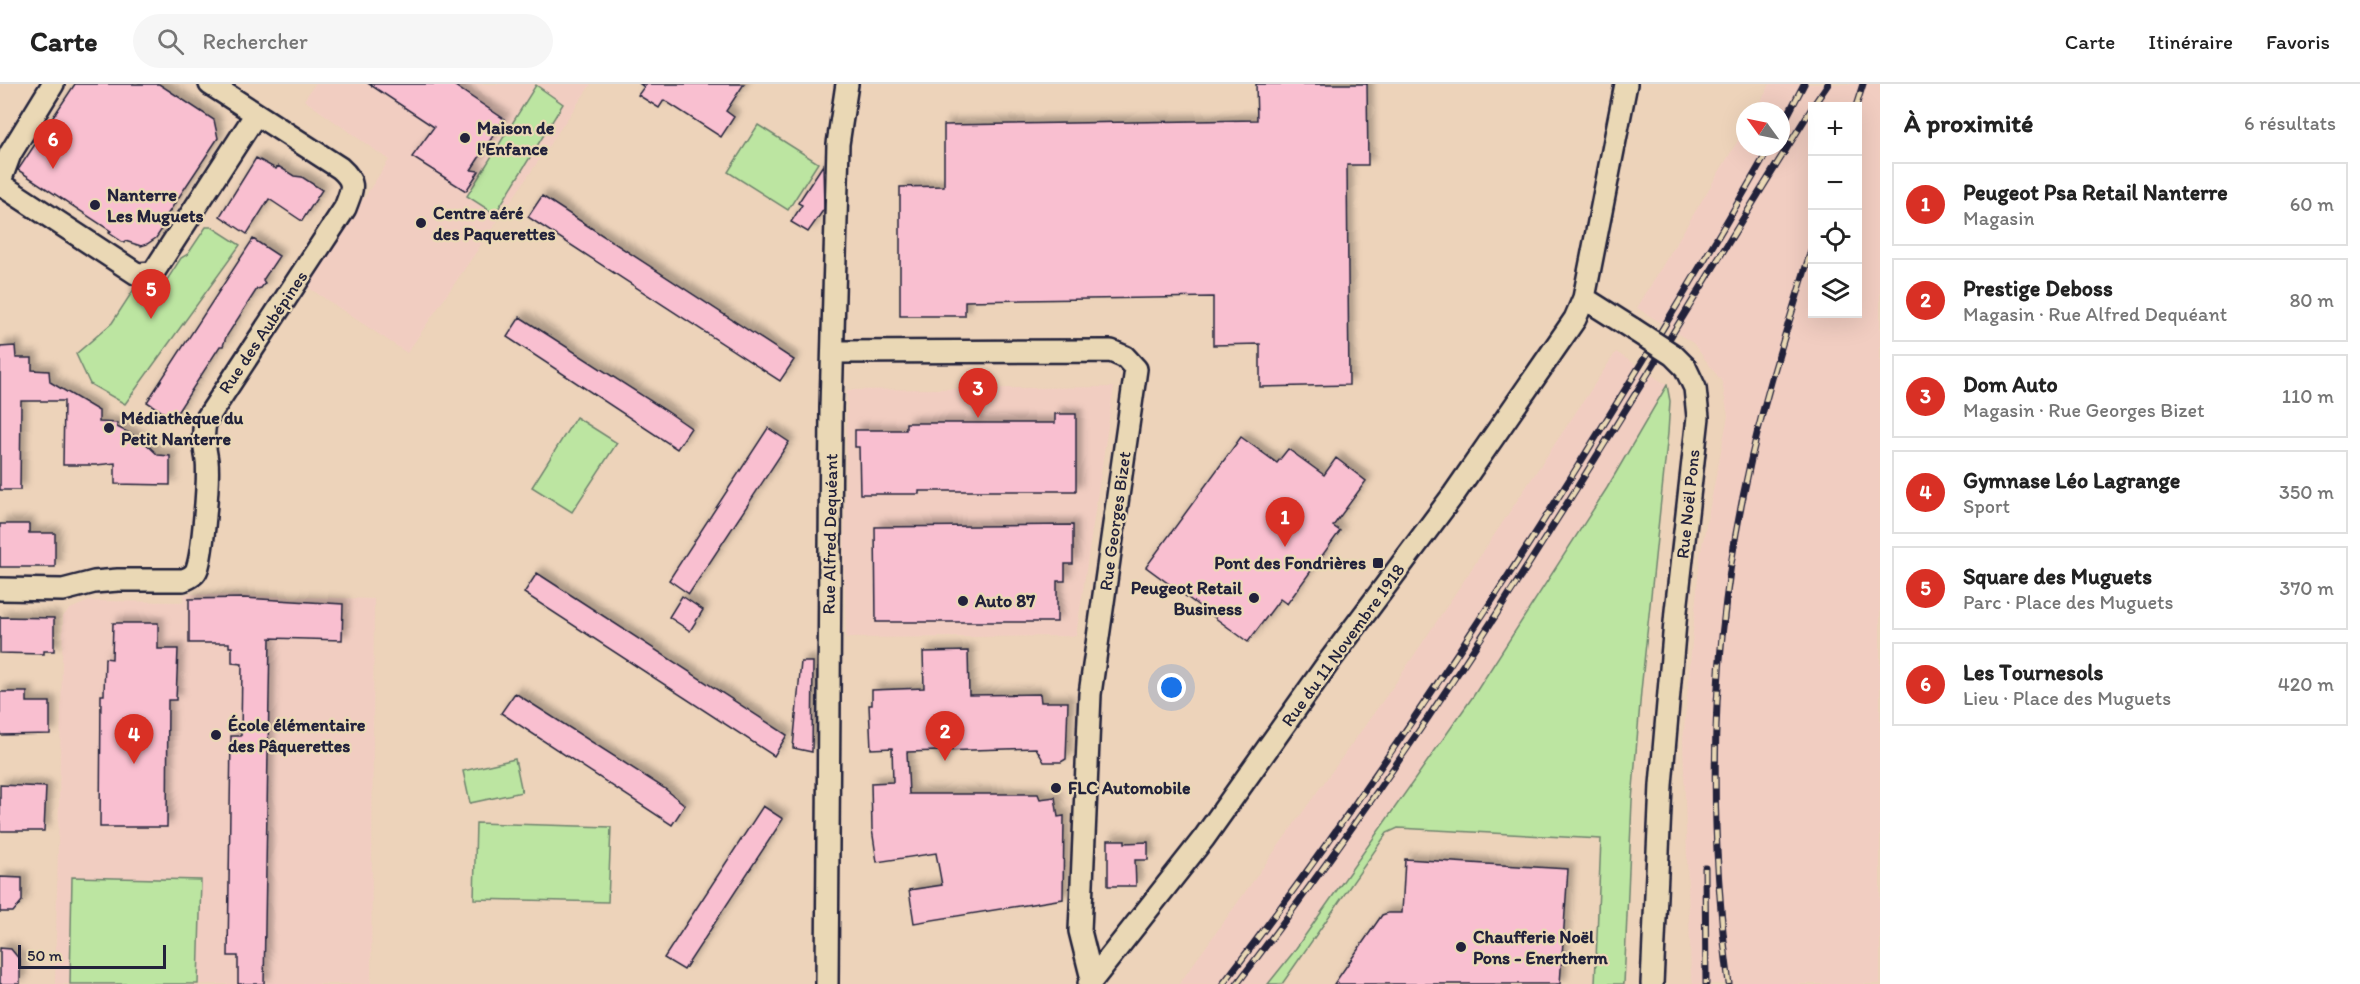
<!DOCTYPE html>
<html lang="fr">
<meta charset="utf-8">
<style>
body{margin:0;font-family:Itim,sans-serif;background:#f6f6f6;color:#222}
.controls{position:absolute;right:18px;top:18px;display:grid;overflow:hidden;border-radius:0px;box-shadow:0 6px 24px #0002}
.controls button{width:54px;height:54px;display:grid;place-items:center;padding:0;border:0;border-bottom:2px solid #e0e0e0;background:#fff;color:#222;font:30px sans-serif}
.compass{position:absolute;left:1736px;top:18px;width:54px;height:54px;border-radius:50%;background:#fff;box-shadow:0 6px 24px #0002;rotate:303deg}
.scale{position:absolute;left:18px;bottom:15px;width:148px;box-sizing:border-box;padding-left:6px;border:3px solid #22223b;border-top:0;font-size:16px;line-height:21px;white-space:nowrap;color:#22223b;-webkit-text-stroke:4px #ead8b5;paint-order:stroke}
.you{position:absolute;left:1172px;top:604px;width:21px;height:21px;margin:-15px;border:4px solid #fff;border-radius:50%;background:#1a73e8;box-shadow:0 0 0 9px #1a73e833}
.badge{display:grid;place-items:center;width:39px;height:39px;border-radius:50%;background:#d93025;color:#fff;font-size:20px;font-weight:700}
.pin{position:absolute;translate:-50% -50px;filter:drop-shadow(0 2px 3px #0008)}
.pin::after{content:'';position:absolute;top:32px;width:21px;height:18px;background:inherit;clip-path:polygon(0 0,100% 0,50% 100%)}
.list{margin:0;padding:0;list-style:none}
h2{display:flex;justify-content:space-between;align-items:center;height:78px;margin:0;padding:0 24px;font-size:26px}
h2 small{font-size:20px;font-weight:400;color:#767676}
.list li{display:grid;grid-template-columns:39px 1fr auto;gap:18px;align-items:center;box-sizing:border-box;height:84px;margin:0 12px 12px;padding:0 12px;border:2px solid #e0e0e0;border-radius:0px}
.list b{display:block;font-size:22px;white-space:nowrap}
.list p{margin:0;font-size:20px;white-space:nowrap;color:#767676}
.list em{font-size:20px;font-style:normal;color:#767676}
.icon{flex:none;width:33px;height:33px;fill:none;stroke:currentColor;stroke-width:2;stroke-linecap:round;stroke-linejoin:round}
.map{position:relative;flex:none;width:1880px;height:900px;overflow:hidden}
header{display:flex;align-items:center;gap:36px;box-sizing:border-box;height:84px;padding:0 30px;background:#fff;border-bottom:2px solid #e0e0e0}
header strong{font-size:28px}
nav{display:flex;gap:33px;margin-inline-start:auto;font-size:21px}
.search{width:420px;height:54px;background:#f6f6f6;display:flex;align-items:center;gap:15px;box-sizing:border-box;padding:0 21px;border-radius:33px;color:#767676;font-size:22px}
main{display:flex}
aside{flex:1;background:#fff}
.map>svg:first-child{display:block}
</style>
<header>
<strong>Carte</strong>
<div class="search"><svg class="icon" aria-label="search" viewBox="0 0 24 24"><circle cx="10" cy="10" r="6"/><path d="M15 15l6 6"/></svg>Rechercher</div>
<nav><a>Carte</a><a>Itinéraire</a><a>Favoris</a></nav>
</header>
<main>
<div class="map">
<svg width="1880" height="900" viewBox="0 0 1880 900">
<defs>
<filter id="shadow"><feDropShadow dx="5.5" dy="-5.5" stdDeviation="3" flood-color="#0004"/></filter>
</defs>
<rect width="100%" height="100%" fill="#edd3ba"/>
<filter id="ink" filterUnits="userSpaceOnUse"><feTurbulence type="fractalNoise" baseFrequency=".0167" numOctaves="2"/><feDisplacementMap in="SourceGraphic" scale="12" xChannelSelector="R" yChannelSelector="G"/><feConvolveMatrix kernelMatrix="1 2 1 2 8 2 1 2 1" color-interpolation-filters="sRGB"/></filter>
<g filter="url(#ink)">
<path fill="#f1cdc1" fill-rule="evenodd" d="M315 0H591L407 269 306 202 389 76 304 16Z
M1770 0H1880V900H1693L1691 889 1683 656 1700 472 1728 332 1722 298 1693 259 1637 224 1745 45V63H1781V27H1756ZM1812 22H1858V230H1812Z
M1616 268 1667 301 1607 404 1474 611 1292 870 1268 900H1179L1397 597Z
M1114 303 1076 552 846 554 844 482 847 306Z
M185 510 374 515 371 900H55L63 532 70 525 89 517 183 518Z"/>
<path fill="#bce5a1" stroke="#6f846e" stroke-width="1.5" d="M536 1 563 20 495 130 467 112Z
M758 41 818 79 788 126 728 88Z
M206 143H212L240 161 125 320 90 300 76 270 112 239 134 205 161 212 163 202 181 174 188 170Z
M1667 301 1670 317 1668 349 1641 607 1632 717 1624 900H1595L1601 755 1398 744 1387 749 1282 900H1268L1292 870 1474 611 1607 404Z
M576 333 617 359 572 428 532 403Z
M515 675 522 708 470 719 463 687Z
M476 739 611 743 608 818 474 815Z
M72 793 201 796 198 900H70Z"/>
<path fill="#f9bfd0" stroke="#22223b" stroke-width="1.5" filter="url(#shadow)" d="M75 0H159L214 36 218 54 163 137 166 139 156 154 147 160 141 162 125 157 124 159 109 149 111 147 18 86Z
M369 0H452L504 35 471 86 479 87 466 107 412 73 434 43Z
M640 0H744L726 27 734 33 721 53 664 16 659 24 638 11 644 3Z
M1256 0H1367L1368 81H1347L1349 301 1260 303V260L1213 261V213L965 217V232H900V103L944 102V41L1257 36Z
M256 74 276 85 278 82 294 92 302 93 322 106 302 137 269 115 247 150 220 132Z
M823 81 824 125 808 148 791 138 802 121 798 119Z
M542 112 794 276 780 297 528 133Z
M253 155 279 172 263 196 265 199 261 204 257 205 226 253 223 262H220L173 335 147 318Z
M520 233 668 328 691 344 677 365 507 253Z
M15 262 16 274H32V286L49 287 50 298 99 327V338L117 339V343L141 355 158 371 170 372V401L115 400V379L96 381H63L64 317H21L20 406H0V263Z
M1055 330H1076V407H919V410H860L859 363H855V346H906V339H1055Z
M768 344 789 358 689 510 669 496Z
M1241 353 1277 379 1288 365 1324 391 1336 374 1366 397 1333 442 1340 447 1287 520 1280 515 1248 558 1146 483Z
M0 440H29V449H55V483H0Z
M1073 441V480H1065V497H1057V538H876L875 443Z
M537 489 787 651 774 672 524 509Z
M682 512 703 526 690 547 669 533Z
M244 514 343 520 342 556 270 554 264 900H238V872H228L231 652H241L242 580 232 579V563H229V559H189V515Z
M0 533 54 534V567H44V570L0 569Z
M113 539H158V565H178L176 616H168L167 743H100L101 611H104L105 574 112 575Z
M968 567 969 611 1040 610 1041 618H1068L1066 675 1061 678H1044L1036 664 907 668 909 710H1038L1040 715 1055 713 1058 733 1064 732 1063 815 914 839 909 806 942 801 936 769 877 778 872 745 871 699 893 698 892 664 871 665 869 621H872V606L924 604 923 568Z
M801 578H813L812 668 793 664Z
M0 608H27V618H50V650L0 651Z
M515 609 664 704 685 721 672 741 501 629Z
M0 701 46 703 44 747H0Z
M763 722 783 735 684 886 664 874Z
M1108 756H1125V759L1148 758V776H1135L1136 802H1108Z
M1405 775 1568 785 1560 900H1334L1382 831 1388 829H1402Z
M0 793 22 794V817L13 828H0Z
M0 864 11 865 20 876V900H0Z"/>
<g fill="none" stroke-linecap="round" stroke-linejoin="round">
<g stroke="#22223b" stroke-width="26">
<path id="minor" d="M0 97 10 70 53 0
M0 100 137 190 153 189 256 30
M1584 214 1633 245
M834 268 1111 267 1125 273 1136 285 1090 610 1080 847 1092 895
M0 505 63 506 94 498 118 496H183C189 494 195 491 197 485 203 469 209 395 207 377 205 362 201 352 206 336L345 124C352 105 357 99 340 84L210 0
M827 900 831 324 838 60 847 0
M1089 900 1204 754 1328 579 1454 410 1575 235 1584 214 1626 0
M1652 900 1661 701 1676 527 1698 333 1695 304 1685 283"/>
</g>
<use href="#minor" stroke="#ead8b5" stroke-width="21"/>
<g stroke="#22223b" stroke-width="7">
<path id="rail" d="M1813 22 1828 0
M1856 22 1863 0
M1781 44 1804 0
M1705 784 1706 900
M1223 900C1349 736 1463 565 1573 390 1640 282 1707 174 1770 63
M1237 900C1350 752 1455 598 1554 440 1642 302 1725 162 1812 24
M1729 900C1707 731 1710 562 1747 394 1763 316 1789 239 1812 163"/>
</g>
<use href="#rail" stroke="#ead8b5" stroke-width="4.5" stroke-dasharray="14" stroke-linecap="butt"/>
<g stroke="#22223b" stroke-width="26" stroke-linecap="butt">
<path id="minor-bridge" d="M1633 245 1673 271 1685 283"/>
</g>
<use href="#minor-bridge" stroke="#ead8b5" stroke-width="21"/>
</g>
</g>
<g fill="#22223b" stroke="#ead8b5" stroke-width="2">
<circle cx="465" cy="54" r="6"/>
<circle cx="95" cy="121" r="6"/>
<circle cx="421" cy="139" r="6"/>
<circle cx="109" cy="344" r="6"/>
<rect x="1372" y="473" width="12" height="12" rx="3"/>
<circle cx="1254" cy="514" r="6"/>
<circle cx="963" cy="517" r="6"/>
<circle cx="216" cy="651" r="6"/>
<circle cx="1056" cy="704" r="6"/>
<circle cx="1461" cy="863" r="6"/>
</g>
<g text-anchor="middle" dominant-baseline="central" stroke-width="4.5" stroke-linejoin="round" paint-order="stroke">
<g font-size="18" font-weight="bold" fill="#22223b" stroke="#ead8b5" text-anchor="start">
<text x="477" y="44">Maison de<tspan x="477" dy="21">l'Enfance</tspan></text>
<text x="107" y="111">Nanterre<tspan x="107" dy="21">Les Muguets</tspan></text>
<text x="433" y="129">Centre aéré<tspan x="433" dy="21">des Paquerettes</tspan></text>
<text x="121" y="334">Médiathèque du<tspan x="121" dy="21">Petit Nanterre</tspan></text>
<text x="1366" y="479" text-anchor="end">Pont des Fondrières</text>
<text x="1242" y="504" text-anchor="end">Peugeot Retail<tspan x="1242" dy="21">Business</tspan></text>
<text x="975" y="517">Auto 87</text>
<text x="228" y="641">École élémentaire<tspan x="228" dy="21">des Pâquerettes</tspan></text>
<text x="1068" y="704">FLC Automobile</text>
<text x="1473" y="853">Chaufferie Noël<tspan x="1473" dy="21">Pons - Enertherm</tspan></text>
</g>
<g font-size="18" fill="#22223b" stroke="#ead8b5">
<text transform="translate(263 248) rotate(-56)">Rue des Aubépines</text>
<text transform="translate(1688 420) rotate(-84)">Rue Noël Pons</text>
<text transform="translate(1115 437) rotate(-82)">Rue Georges Bizet</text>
<text transform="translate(830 450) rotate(-89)">Rue Alfred Dequéant</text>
<text transform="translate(1343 561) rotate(-54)">Rue du 11 Novembre 1918</text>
</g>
</g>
</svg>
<div class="controls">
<button>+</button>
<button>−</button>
<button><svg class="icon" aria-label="locate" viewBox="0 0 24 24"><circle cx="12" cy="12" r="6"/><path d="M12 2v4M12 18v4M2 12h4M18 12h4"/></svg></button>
<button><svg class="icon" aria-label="layers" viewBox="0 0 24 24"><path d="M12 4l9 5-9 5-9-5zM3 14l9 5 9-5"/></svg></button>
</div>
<svg class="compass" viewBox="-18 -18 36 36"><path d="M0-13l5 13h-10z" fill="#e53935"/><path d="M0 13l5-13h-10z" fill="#767676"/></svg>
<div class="scale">50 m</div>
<div class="you"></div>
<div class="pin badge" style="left:1285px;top:463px">1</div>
<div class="pin badge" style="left:945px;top:677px">2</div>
<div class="pin badge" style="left:978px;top:334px">3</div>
<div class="pin badge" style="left:134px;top:680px">4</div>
<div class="pin badge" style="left:151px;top:235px">5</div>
<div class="pin badge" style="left:53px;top:85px">6</div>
</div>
<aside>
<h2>À proximité<small>6 résultats</small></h2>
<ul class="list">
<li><span class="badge">1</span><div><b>Peugeot Psa Retail Nanterre</b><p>Magasin</p></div><em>60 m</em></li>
<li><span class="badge">2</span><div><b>Prestige Deboss</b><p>Magasin · Rue Alfred Dequéant</p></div><em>80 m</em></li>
<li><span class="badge">3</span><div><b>Dom Auto</b><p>Magasin · Rue Georges Bizet</p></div><em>110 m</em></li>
<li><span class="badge">4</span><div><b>Gymnase Léo Lagrange</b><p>Sport</p></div><em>350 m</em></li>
<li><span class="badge">5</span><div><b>Square des Muguets</b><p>Parc · Place des Muguets</p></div><em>370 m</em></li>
<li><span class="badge">6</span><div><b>Les Tournesols</b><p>Lieu · Place des Muguets</p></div><em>420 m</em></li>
</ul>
</aside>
</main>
